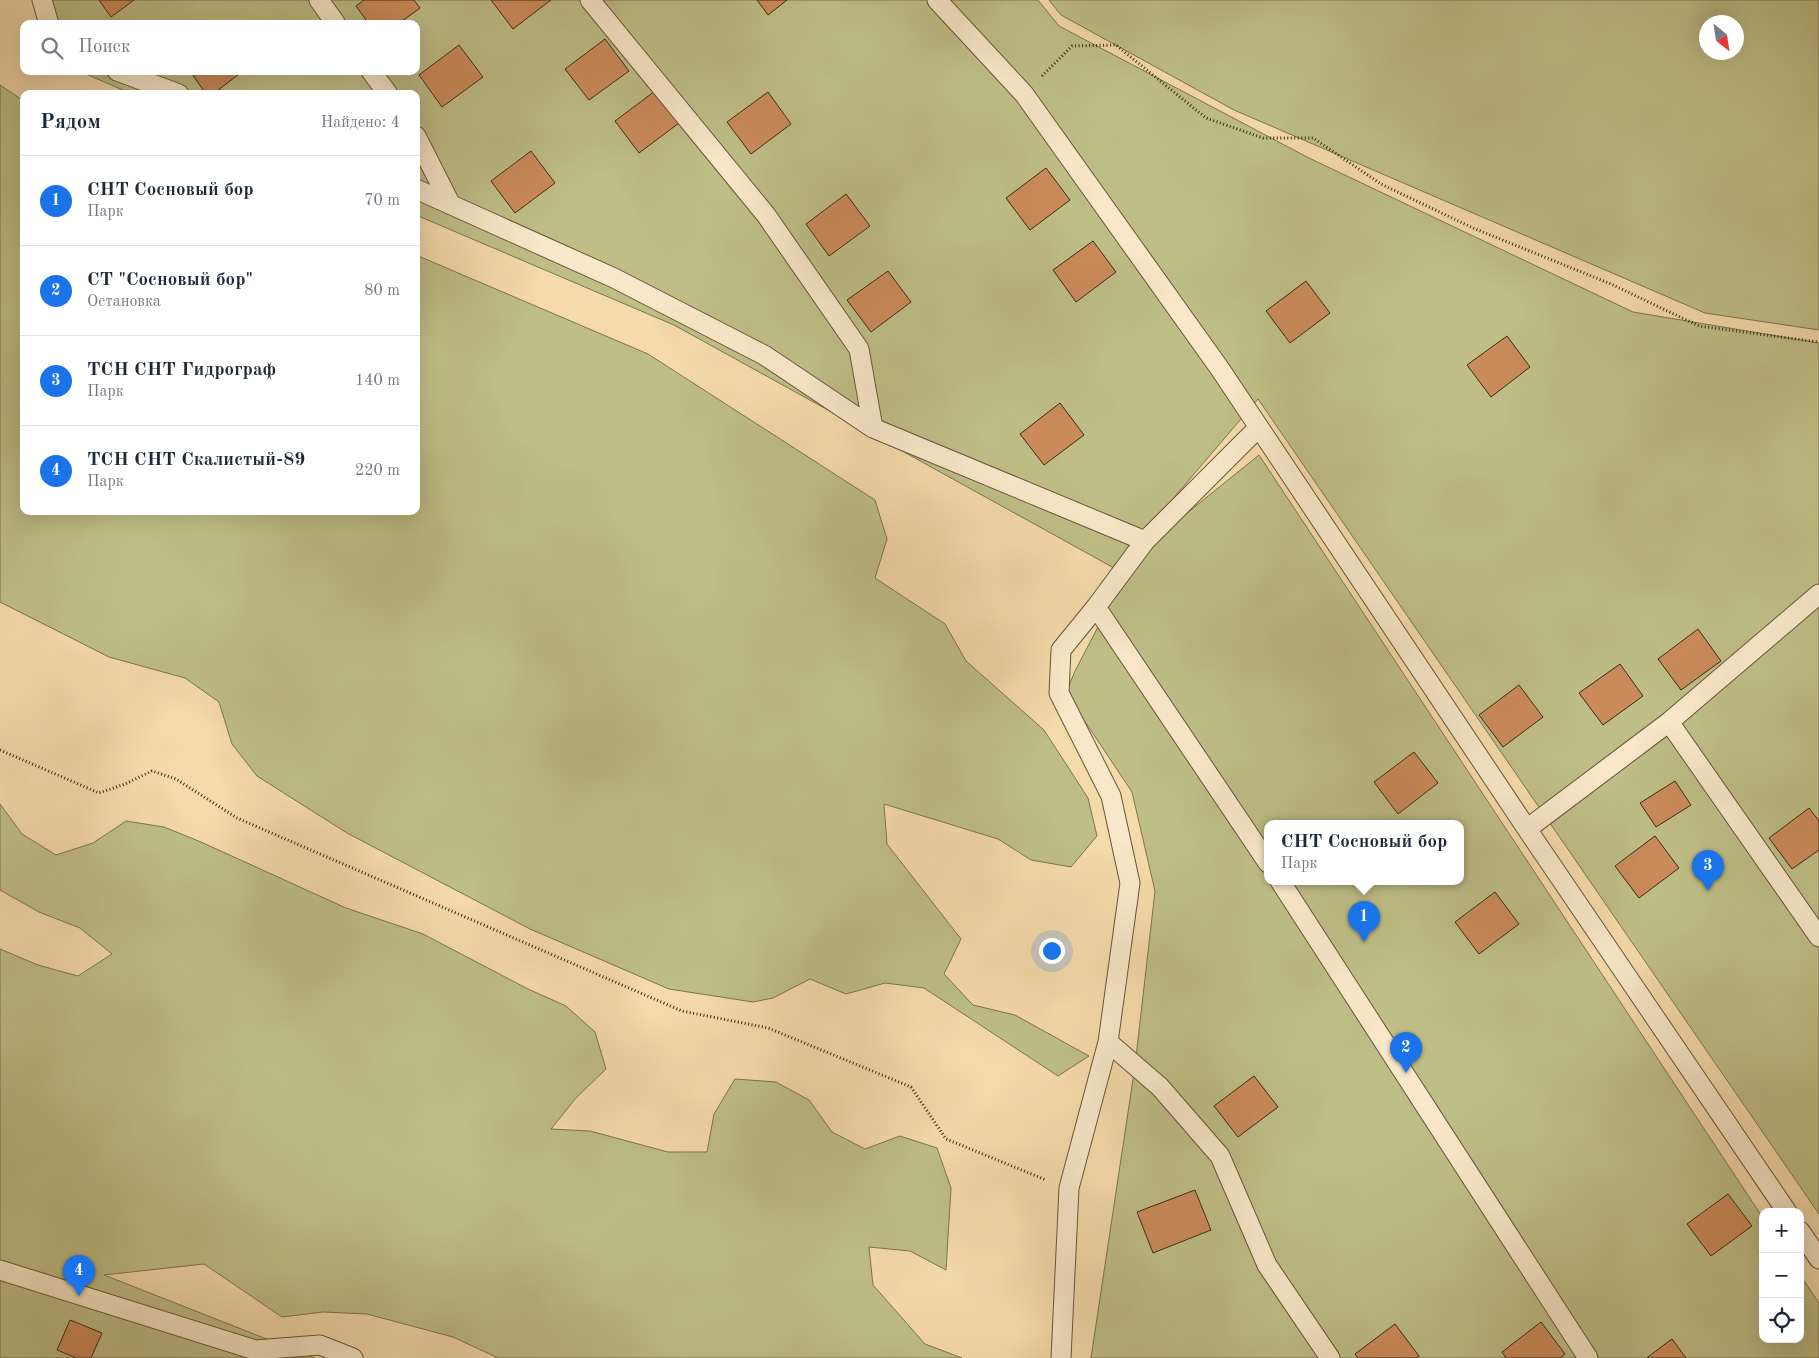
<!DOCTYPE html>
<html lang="ru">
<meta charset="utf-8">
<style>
body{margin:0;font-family:"Old Standard TT",serif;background:#f2f2f3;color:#1f2937}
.controls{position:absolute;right:15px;bottom:15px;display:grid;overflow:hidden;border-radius:10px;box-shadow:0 5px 20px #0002}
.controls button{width:45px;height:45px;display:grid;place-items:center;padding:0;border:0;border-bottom:1px solid #e0e1e3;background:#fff;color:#1f2937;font:25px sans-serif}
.compass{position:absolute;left:1699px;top:15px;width:45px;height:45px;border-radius:50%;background:#fff;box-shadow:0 5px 20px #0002;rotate:150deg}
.you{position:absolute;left:1051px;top:950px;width:18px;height:18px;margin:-12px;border:4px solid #fff;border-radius:50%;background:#1a73e8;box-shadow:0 0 0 8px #1a73e833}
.badge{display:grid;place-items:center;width:32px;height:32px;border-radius:50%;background:#1a73e8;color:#fff;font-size:16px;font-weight:700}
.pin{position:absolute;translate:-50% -41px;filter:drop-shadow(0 1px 2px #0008)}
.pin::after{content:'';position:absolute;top:26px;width:18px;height:15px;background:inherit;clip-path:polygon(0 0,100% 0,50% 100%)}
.popup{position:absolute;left:1264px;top:820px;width:200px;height:65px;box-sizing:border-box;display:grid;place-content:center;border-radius:10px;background:#fff;filter:drop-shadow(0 1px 4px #0005);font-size:16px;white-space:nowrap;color:#747a83}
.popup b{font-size:19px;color:#1f2937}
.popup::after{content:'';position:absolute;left:50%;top:100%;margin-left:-10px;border:10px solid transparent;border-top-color:#fff}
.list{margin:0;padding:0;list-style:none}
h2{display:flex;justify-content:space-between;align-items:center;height:65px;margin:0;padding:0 20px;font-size:21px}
h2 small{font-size:16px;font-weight:400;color:#747a83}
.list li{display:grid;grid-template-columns:32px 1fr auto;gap:15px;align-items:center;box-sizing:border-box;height:90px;padding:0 20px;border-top:1px solid #e0e1e3}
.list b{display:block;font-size:19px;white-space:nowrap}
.list p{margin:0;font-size:16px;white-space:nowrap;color:#747a83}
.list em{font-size:16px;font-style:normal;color:#747a83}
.icon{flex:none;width:28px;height:28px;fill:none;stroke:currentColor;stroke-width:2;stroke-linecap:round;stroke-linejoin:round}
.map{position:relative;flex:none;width:1819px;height:1358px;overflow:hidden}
.search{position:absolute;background:#fff;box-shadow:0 5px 20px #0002;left:20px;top:20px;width:400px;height:55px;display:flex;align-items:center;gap:12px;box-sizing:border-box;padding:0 18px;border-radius:10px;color:#747a83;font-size:19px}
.panel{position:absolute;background:#fff;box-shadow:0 5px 20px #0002;left:20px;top:90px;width:400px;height:425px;border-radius:10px}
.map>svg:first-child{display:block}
</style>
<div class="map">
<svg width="1819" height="1358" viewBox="0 0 1819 1358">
<rect width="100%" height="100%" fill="#f5daaa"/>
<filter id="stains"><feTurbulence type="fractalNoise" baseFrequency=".004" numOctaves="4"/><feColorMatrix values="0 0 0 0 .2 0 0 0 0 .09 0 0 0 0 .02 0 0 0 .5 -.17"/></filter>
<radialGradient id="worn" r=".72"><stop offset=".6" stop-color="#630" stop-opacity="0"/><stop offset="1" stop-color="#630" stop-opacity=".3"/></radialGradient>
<path fill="#bfbe87" stroke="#7c744e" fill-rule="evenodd" d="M33 0H1038L1059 26 1309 158 1633 312 1819 343V1214L1258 399 1114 568 674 325 416 215V94H132L79 71H416V24H40Z
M1049 0H1819V330L1705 313 1234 110 1061 15ZM1706 22H1736V52H1706Z
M0 85 24 101V511H416V255L648 354 875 500 887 539 875 578 945 624 966 661 1044 730 1088 798 1097 836 1071 867 1031 860 998 839 884 804 887 844 961 939 944 974 973 1005 1015 1015 1089 1056 1058 1076 924 988 885 983 846 994 810 979 773 998 753 1002 669 989 530 929 347 833 257 776 232 744 219 702 185 678 109 657 0 602Z
M1259 455 1763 1218V1339H1800V1275L1819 1303V1358H1091L1135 1066 1155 891 1132 792 1066 693 1075 671 1111 602 1155 539ZM1268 823H1460V881H1268Z
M0 804 22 834 56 855 93 843 126 821 164 827 201 842 346 908 423 934 528 989 566 1006 595 1032 606 1069 576 1098 551 1129 590 1131 668 1152H707L714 1114 735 1079 776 1082 809 1100 832 1132 865 1149 900 1136 937 1148 951 1188 946 1270 910 1251 869 1247 873 1285 925 1344 962 1358H498L453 1337 367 1314 323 1312 282 1317 204 1264 104 1275 315 1358H0V949L38 965 78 976 112 954 80 928 39 912 0 890Z"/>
<path fill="#cb8b5b" stroke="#392916" d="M99 0H134L111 17Z
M364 0H414L420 8 398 24H369L356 6Z
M491 0H551L513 29Z
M757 0H787L768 15Z
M605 39 629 71 589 100 565 69Z
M459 45 483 77 442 107 419 75Z
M190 71H243L213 94H206Z
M655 91 679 123 639 153 615 121Z
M768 92 791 124 751 154 727 122Z
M531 151 555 183 515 213 491 181Z
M1046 168 1070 200 1030 230 1006 198Z
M846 194 870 226 829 256 806 224Z
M1093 241 1116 272 1076 302 1053 270Z
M888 271 911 302 871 332 847 300Z
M1306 281 1330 313 1290 343 1266 311Z
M1507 336 1530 367 1491 397 1467 365Z
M1060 403 1084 435 1044 465 1020 434Z
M1698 629 1721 661 1681 690 1658 659Z
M1620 664 1643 696 1603 725 1579 693Z
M1519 685 1543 717 1503 747 1479 715Z
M1414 752 1438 783 1398 814 1374 782Z
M1675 781 1691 805 1656 827 1640 803Z
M1809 808 1819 821V850L1792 869 1769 838Z
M1655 836 1679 868 1639 898 1615 866Z
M1495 892 1519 924 1479 954 1455 922Z
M1254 1076 1278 1107 1238 1137 1214 1106Z
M1195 1190 1211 1230 1153 1253 1137 1212Z
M1728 1194 1752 1226 1711 1256 1687 1224Z
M70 1320 102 1333 91 1358H76L57 1350Z
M1541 1322 1565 1354 1560 1358H1506L1502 1352Z
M1395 1324 1419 1356 1416 1358H1358L1355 1354Z
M1672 1339 1686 1358H1647L1653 1353Z"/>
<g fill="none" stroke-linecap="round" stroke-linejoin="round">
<g stroke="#68553b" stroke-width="21">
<path id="service" d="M42 0 49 24
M319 0 336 24
M590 0 766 215 859 349 873 428 1145 541
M937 0 1024 94 1220 369 1527 829 1787 1212
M117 71 179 94
M371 71 388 94
M416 136 451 205
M416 189 614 278 764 355 873 428
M1096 607 1268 863
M1669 722 1819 937
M1527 829 1669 722 1819 594
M1280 881 1588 1358
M1108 1042 1160 1087 1220 1156 1267 1265 1330 1358
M1800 1231 1819 1259
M0 1270 255 1350 320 1345 353 1358
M1061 1358 1069 1188 1108 1042 1130 883 1111 796 1059 693 1061 650 1096 607 1145 541 1259 427"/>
</g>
<path stroke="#392916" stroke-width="3" stroke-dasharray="1 2.5" stroke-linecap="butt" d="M1042 76 1072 46 1116 45 1206 118 1263 138H1313L1381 184 1473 228 1611 284 1699 326 1819 342
M0 750 99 793 125 784 152 771 176 779 237 818 682 1011 768 1028 911 1087 946 1139 1046 1180"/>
<use href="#service" stroke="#f8e7c8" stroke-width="19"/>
</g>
<rect width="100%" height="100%" filter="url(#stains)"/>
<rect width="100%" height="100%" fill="url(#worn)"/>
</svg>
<div class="controls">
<button>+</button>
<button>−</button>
<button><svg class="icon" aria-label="locate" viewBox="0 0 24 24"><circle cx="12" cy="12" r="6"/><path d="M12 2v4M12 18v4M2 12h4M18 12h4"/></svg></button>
</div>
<svg class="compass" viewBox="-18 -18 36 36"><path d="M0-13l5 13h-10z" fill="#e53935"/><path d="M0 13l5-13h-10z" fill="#747a83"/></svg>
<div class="you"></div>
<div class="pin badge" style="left:1364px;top:942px">1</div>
<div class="popup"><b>СНТ Сосновый бор</b>Парк</div>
<div class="pin badge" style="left:1406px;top:1073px">2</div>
<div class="pin badge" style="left:1708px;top:891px">3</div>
<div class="pin badge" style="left:79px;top:1296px">4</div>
<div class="search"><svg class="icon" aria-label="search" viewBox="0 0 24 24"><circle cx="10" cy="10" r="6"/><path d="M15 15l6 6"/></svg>Поиск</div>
<section class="panel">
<h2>Рядом<small>Найдено: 4</small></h2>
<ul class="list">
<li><span class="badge">1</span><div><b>СНТ Сосновый бор</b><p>Парк</p></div><em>70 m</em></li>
<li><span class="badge">2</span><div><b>СТ &quot;Сосновый бор&quot;</b><p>Остановка</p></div><em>80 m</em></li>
<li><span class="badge">3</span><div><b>ТСН СНТ Гидрограф</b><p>Парк</p></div><em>140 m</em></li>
<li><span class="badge">4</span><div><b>ТСН СНТ Скалистый-89</b><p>Парк</p></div><em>220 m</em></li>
</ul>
</section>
</div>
